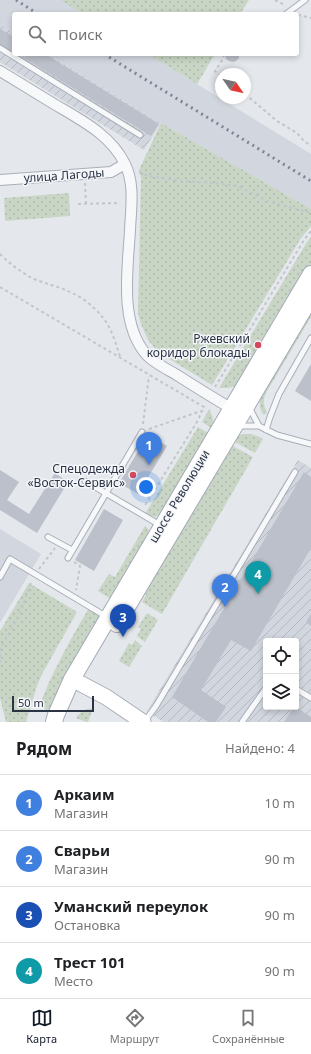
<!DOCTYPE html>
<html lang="ru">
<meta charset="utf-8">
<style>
body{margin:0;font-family:"Noto Sans",sans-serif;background:#f2f2f2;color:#202124}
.controls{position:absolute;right:12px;bottom:12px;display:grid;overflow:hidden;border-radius:4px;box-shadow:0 2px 6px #0003}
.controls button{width:36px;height:36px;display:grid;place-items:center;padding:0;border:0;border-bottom:1px solid #e0e0e0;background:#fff;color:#202124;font:20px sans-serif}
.compass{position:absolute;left:215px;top:68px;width:36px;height:36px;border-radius:50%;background:#fff;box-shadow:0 2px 6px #0003;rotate:124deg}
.scale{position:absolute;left:12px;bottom:10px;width:82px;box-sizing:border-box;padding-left:4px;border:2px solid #2b3445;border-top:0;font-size:11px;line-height:14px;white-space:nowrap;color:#2b3445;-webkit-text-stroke:3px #f4f6f9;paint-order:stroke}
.you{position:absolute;left:146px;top:487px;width:14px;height:14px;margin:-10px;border:3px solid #fff;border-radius:50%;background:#1a73e8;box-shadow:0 0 0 6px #1a73e833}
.badge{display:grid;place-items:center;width:26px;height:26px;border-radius:50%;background:#111827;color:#fff;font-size:13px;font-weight:700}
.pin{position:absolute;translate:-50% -33px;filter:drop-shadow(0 1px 2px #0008)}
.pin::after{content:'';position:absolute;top:21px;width:14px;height:12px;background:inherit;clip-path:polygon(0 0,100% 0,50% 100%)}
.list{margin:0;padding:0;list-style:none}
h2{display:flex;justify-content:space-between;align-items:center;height:52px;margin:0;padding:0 16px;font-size:17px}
h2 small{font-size:13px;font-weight:400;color:#757577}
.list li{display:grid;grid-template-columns:26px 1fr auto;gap:12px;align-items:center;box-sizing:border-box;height:56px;padding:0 16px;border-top:1px solid #e0e0e0}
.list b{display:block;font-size:15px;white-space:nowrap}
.list p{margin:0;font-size:13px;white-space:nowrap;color:#757577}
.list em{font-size:13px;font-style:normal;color:#757577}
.icon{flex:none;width:22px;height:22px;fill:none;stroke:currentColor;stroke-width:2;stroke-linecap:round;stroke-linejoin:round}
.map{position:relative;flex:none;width:311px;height:722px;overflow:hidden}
.search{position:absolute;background:#fff;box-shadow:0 2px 6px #0003;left:12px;right:12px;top:12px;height:44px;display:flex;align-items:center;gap:10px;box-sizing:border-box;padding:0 14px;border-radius:4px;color:#757577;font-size:15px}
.sheet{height:276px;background:#fff}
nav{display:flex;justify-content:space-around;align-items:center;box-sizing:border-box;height:56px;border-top:1px solid #e0e0e0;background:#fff;font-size:11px;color:#757577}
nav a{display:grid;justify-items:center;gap:2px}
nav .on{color:#111827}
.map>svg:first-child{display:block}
</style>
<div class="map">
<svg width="311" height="722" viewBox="0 0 311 722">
<defs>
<pattern id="industrial-furrows" width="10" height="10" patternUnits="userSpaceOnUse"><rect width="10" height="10" fill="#d2d6de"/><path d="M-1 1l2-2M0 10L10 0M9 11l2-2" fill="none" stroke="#b4b8c0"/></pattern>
<pattern id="grass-dots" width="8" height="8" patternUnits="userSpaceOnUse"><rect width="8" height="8" fill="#c9d6c5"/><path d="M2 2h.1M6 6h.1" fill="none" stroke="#adb8ab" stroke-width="1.8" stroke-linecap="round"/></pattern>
</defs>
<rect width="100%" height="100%" fill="#e4e7ec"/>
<path fill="#d2d6de" d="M0 0H60L83 14H14V33L0 24Z
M48 54H148L311 154V209L161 123Z
M0 529 41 554 0 623Z"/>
<path fill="url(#industrial-furrows)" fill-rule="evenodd" d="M0 24 14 33V54H48L161 123 144 150 0 62Z
M298 460 311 468V722H163L147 711ZM266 641H296V707H266Z"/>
<path fill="url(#grass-dots)" d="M60 0H249L240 14H83Z
M148 54H215L197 84Z
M161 123 311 209V226L301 238 212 385 158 352 148 340 141 324 138 313 141 178 139 170Z
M69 193 70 216 5 221 4 198Z
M311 237V264L241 381C234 388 229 388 219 388L307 242Z
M311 310V317L266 393C263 400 263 405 267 413L264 415C259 410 259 401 261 394Z
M209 409C213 416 214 421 213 429L202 422Z
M198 427 210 434 160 515 155 517 145 514Z
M245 434C252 434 257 435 263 439L255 453 233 441 239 435Z
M231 445 253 457 162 614 142 602 145 597 149 583Z
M145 526 148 529 150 533 111 599 98 591 109 574 115 577Z
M29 583 77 612 42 674 37 686 26 722H6L0 698V631Z
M89 608 102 616 51 711 39 707C52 672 70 640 89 608Z
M147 613 158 620 145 642 137 636 141 629 138 627Z
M135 640 142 646 129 667 119 661 129 643 132 645Z
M93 708 88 722H86L76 718C81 711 85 709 93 708Z"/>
<path fill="#bbc0ca" d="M0 29 14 37V54L0 45Z
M27 54H45L159 124 151 136 24 58Z
M225 54H239V58L236 61 233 62 229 61 226 59Z
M311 364V401L295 391Z
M148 435 167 446 138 494 119 483Z
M0 470 19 482 7 500 29 514 55 473 68 482 37 533 0 510Z
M304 472 311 477V548L251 651 231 640 201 690 226 707 216 722H208L172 697Z
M104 509 123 520 94 571 75 560Z
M311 614V626L306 622Z
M294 707H296L311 717V722H284Z"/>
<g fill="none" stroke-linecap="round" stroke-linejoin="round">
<g stroke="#a9aeb7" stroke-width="7">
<path id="lane" d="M286 14 305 0
M0 48 140 135
M238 426H259L249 407
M259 426 277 435 311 444
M266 430 270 417 279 394 311 338
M85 481 160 525
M48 537 72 550
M68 558 142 432
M0 577 10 559 107 617
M296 689 311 698
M145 721 156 706 295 472
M242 722 266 688"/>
</g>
<g stroke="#a9aeb7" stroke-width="12">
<path id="street" d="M0 71C18 82 36 93 54 104 81 120 111 135 125 164 135 184 131 208 130 230 128 268 119 321 145 353 152 362 167 369 177 375 197 388 217 400 237 412
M0 180 111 172 125 164"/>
</g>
<g stroke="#a9aeb7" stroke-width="17">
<path id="secondary" d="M72 679 106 697 143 722"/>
</g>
<g stroke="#a3abb8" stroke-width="18">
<path id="primary" d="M117 624 311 297
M54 722 56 715 72 679 311 274"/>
</g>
<path stroke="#c2c5cb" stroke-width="2" stroke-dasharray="3 3" stroke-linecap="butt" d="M275 0 285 5
M144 1 145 0
M298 15 311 18
M221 76 215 71 223 59 224 54
M245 94 277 121 297 133 304 141 311 146
M139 172 148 176 182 181 213 183 238 186 267 201 311 213
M85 183 86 204
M78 204 120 203
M0 254C10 264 22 273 34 279 47 284 60 287 72 293 86 299 100 312 108 325 114 336 117 348 121 359
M0 287 204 407 197 422 144 507
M215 387 304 240 311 231
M143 424 149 376
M149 429 201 411
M74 562 80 566 76 590
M39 569 55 548
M0 663V650L21 611 30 585 32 581"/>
<use href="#lane" stroke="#f7f8fa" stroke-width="5"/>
<use href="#street" stroke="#f7f8fa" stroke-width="10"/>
<use href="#secondary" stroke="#fff" stroke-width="15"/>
<use href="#primary" stroke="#fff" stroke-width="16"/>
<path stroke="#7d8696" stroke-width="3" stroke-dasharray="2 4" stroke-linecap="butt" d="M16 0 38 14
M104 54 311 181"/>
</g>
<g fill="#d1495b" stroke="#f4f6f9" stroke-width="1.5">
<circle cx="258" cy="345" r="4"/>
<circle cx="133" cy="475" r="4"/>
</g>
<g text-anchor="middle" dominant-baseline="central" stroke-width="3" stroke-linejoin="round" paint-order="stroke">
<g font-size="12" fill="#2b3445" stroke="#f4f6f9">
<text transform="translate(64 175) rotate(-4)">улица Лагоды</text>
<text transform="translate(179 496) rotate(-59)">шоссе Революции</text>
</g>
<g font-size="12" fill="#2b3445" stroke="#f4f6f9" text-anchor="end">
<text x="250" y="338">Ржевский<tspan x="250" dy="14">коридор блокады</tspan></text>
<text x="125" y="468">Спецодежда<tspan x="125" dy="14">«Восток-Сервис»</tspan></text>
</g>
</g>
</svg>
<div class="controls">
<button><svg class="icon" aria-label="locate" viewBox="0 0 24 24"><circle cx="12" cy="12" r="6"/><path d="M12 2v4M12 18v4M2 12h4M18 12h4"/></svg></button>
<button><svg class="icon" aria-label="layers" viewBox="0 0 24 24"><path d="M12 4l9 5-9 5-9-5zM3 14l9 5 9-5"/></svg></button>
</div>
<svg class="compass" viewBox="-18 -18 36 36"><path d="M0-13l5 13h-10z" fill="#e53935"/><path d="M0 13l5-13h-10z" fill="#757577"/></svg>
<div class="scale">50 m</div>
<div class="you"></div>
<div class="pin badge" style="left:149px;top:465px;background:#3f7fe0">1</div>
<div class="pin badge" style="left:225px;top:607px;background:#3f7fe0">2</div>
<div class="pin badge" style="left:123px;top:637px;background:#1a4fb4">3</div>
<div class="pin badge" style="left:258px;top:594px;background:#0f9aa8">4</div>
<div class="search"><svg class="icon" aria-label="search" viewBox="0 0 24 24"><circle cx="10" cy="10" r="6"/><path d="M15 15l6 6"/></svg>Поиск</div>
</div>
<section class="sheet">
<h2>Рядом<small>Найдено: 4</small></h2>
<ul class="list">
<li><span class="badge" style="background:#3f7fe0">1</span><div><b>Аркаим</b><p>Магазин</p></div><em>10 m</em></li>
<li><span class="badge" style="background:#3f7fe0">2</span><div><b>Сварьи</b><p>Магазин</p></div><em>90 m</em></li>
<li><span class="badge" style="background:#1a4fb4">3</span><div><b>Уманский переулок</b><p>Остановка</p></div><em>90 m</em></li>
<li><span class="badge" style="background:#0f9aa8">4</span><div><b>Трест 101</b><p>Место</p></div><em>90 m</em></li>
</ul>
</section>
<nav>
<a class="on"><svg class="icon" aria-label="map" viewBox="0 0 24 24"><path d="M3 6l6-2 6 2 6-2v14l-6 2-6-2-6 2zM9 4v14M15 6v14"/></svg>Карта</a>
<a><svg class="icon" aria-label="directions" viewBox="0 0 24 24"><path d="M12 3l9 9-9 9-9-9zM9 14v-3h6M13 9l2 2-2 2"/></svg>Маршрут</a>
<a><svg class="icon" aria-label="saved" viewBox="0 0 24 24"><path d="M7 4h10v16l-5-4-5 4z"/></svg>Сохранённые</a>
</nav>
